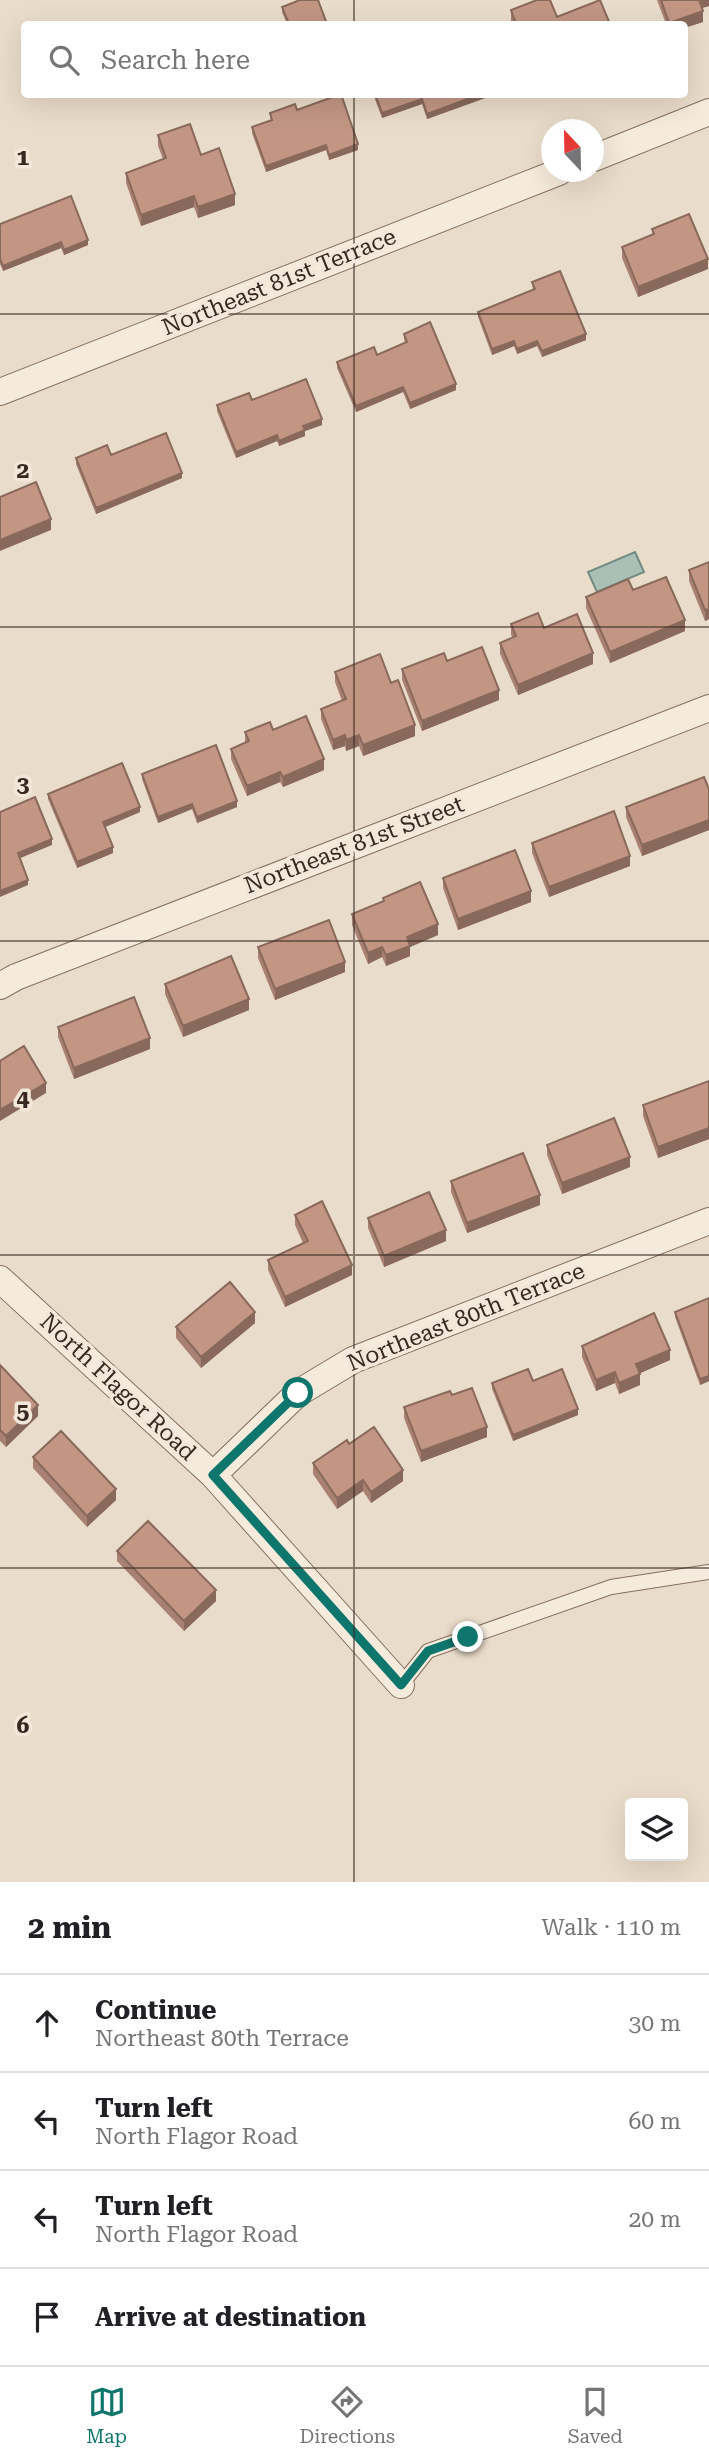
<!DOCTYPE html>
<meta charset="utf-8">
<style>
body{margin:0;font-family:"Roboto Serif",serif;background:#f2f2f2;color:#202124}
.controls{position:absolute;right:21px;bottom:21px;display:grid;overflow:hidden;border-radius:7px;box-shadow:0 7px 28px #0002}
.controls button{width:63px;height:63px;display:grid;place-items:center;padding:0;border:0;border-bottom:2px solid #e0e0e0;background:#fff;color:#202124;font:35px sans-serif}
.compass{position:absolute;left:541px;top:119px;width:63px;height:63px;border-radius:50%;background:#fff;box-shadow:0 7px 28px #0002;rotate:338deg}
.stop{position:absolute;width:21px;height:21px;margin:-16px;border:5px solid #0f766e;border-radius:50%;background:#fff}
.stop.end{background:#0f766e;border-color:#fff;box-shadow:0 2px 7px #0008}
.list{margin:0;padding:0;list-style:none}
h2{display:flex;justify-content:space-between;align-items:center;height:91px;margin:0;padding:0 28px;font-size:30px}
h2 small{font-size:23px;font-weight:400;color:#757577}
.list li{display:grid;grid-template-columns:46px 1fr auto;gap:21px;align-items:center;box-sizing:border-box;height:98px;padding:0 28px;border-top:2px solid #e0e0e0}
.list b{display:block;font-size:26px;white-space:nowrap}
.list p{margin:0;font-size:23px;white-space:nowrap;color:#757577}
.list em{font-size:23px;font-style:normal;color:#757577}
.icon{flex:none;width:38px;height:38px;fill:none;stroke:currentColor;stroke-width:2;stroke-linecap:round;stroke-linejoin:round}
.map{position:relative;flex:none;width:709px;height:1882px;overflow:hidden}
.search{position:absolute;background:#fff;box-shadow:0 7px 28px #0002;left:21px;right:21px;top:21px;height:77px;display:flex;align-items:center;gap:18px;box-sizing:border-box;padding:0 24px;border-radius:7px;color:#757577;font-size:26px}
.sheet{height:483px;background:#fff}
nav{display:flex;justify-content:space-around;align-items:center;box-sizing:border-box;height:98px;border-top:2px solid #e0e0e0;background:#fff;font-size:19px;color:#757577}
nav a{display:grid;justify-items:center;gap:4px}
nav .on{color:#0f766e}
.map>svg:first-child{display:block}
</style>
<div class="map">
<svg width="709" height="1882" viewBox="0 0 709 1882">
<rect width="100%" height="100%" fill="#eadcca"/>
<path fill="#aabfb6" stroke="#718c82" stroke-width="2" d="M635 552 644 572 597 592 588 572Z"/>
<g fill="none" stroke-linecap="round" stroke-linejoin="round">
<g stroke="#846f60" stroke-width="16">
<path id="lane" d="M401 1685 428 1651 611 1587 709 1572"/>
</g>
<g stroke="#846f60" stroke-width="28">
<path id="street" d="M594 158 709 112
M0 392 559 172
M0 986 16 977 709 708
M0 1279 213 1475 401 1685
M213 1475 298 1393 353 1360 709 1221"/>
</g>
<use href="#lane" stroke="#f5ebdc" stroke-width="14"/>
<use href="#street" stroke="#f5ebdc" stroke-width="26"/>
</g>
<path fill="#a88172" d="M657 0H709V6L702 8 703 22 684 28V24H666Z
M282 7 327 24H287L282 12Z
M511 10 557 17 610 24H512L511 21Z
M373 94H488V97L427 119 422 104 382 118Z
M297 110 358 150 329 160 326 150 266 172 252 133V127L271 121 270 113Z
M158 135 201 155 235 205 198 218 194 207 141 226 126 183V173L163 159 158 146Z
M0 224 88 245 64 255 61 248 3 271 0 264Z
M652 229 708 269 638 297 622 258V247L652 235Z
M532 282 586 340 542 357 537 346 517 354 514 346 492 355 478 317V312L533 290Z
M404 334 456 390 410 409 403 392 356 412 337 368V362L377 355 405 343 404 339Z
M252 400 322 425 305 431V436L279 446 277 441 236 458 217 411V405Z
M111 455 182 478 96 514 76 464V458Z
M709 562V619L705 621 689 581V570Z
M633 590 685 631 610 663 586 608V597Z
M511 624 544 628 593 664 518 695 500 654V643L513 638 511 635Z
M447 661 499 700 422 731 402 680V669Z
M335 672 391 683 415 736 363 756 359 746 346 751 345 746 333 750 321 719V709L342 701 335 682Z
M273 730 324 770 283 787 280 782 247 796 231 759V749L245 742V732Z
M142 774 237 807 197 823 192 809 158 823 142 779Z
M709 789V830L642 856 626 817V807Z
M48 794 140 812 105 827 113 853 77 868 48 799Z
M532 843 630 866 549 897 532 853Z
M443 878 531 902 458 930 443 888Z
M383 898 438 935 410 947V956L386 966 382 957 368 964 352 925V914L383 902Z
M258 947 345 972 275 1000 258 958Z
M165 984 249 1010 183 1037 165 994Z
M58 1027 150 1049 74 1079 58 1037Z
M709 1081V1139L658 1158 643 1116V1105Z
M547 1145 630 1167 562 1194 547 1155Z
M451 1181 540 1205 467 1233 451 1192Z
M295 1215 352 1275 285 1307 268 1270V1260L303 1243 295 1225Z
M368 1218 446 1241 384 1267 368 1228Z
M709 1298V1381L700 1385 675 1317V1312Z
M255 1323 201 1368 176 1338V1327Z
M582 1346 670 1360 640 1373V1385L619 1394 615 1383 596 1391 582 1357Z
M0 1365 38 1416 6 1447 0 1441Z
M533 1381 578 1415 513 1441 492 1389V1383Z
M452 1395 487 1437 421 1462 404 1418V1407Z
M349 1444 403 1481 371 1503 363 1491 337 1509 313 1474V1463Z
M33 1457 116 1500 87 1527 33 1468Z
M117 1551 216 1601 184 1631 117 1561Z"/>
<path fill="#88695c" d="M699 0H709V6L699 9Z
M703 11V22L684 28V24H669V23Z
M481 94H488V97L427 119V114Z
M422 99V104L382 118V113Z
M358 144V150L329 160V155Z
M326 145V150L266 172V166Z
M235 194V205L198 218V207Z
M194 196V207L141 226V215Z
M88 240V245L64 255V250Z
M61 242V248L3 271V266Z
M708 259V269L638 297V287Z
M586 334V340L542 357V351Z
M514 341V346L492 355V349Z
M537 341V346L517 354V349Z
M456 384V390L410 409V403Z
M403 387V392L356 412V406Z
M322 419V425L305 431V436L279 446V441L303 426Z
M277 435V441L236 458V452Z
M182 473V478L96 514V508Z
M51 519V530L0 551V540Z
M709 609V619L705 621V610Z
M685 620V631L610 663V652Z
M593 653V664L518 695V685Z
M499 690V700L422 731V721Z
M415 725V736L363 756V745Z
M345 735V746L333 750V740Z
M359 735V746L346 751V740Z
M324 759V770L283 787V777Z
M280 772V782L247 796V786Z
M237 801V807L197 823V817Z
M192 804V809L158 823V817Z
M140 807V812L103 828V822Z
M709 820V830L642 856V845Z
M52 839V845L18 859V853Z
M113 847V853L77 868V862Z
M630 856V866L549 897V887Z
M28 880V885L0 897V891Z
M531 891V902L458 930V919Z
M438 924V935L410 947V956L386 966V955L407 937Z
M382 947V957L368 964V953Z
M345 962V972L275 1000V989Z
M249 999V1010L183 1037V1026Z
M150 1038V1049L74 1079V1068Z
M46 1083V1093L0 1121V1110Z
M709 1128V1139L658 1158V1147Z
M630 1157V1167L562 1194V1183Z
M540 1195V1205L467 1233V1223Z
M446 1230V1241L384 1267V1256Z
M352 1265V1275L285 1307V1297Z
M255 1312V1323L201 1368V1357Z
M670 1350V1360L636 1375V1364Z
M615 1372V1383L596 1391V1380Z
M640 1374V1385L619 1394V1383Z
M709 1376V1381L700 1385V1379Z
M38 1405V1416L6 1447V1436Z
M578 1409V1415L513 1441V1435Z
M487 1427V1437L421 1462V1451Z
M403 1470V1481L371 1503V1492Z
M363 1480V1491L337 1509V1498Z
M116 1489V1500L87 1527V1516Z
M216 1590V1601L184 1631V1621Z"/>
<path fill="#c39684" stroke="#88695c" stroke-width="2" d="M300 0H318L327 24H289L282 7Z
M537 0H550L557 17 600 0 610 24H516L511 10Z
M661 0H699L703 11 669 23Z
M341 94 358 144 329 155 326 145 266 166 252 127 272 120 270 113 295 104 297 110Z
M375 94H481L427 114 422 99 382 113Z
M190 124 201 155 219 148 235 194 198 207 194 196 141 215 126 173 166 158 158 135Z
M71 196 88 240 64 250 61 242 3 266 0 259V224Z
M689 214 708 259 638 287 622 247 654 234 652 229Z
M560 271 586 334 542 351 537 341 517 349 514 341 492 349 478 312 535 289 532 282Z
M430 322 456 384 410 403 403 387 356 406 337 362 374 347 377 355 407 342 404 334Z
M306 379 322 419 303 426 305 430 279 441 277 435 236 452 217 405 249 393 252 400Z
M166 433 182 473 96 508 76 458 107 445 111 455Z
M36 482 51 519 0 540V497Z
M709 562V609L705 610 689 570Z
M666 577 685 620 610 652 586 597 628 579 633 590Z
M538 613 544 628 577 614 593 653 518 685 500 643 516 636 511 624Z
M482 647 499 690 422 721 402 669 444 653 447 661Z
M380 654 391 683 398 680 415 725 363 745 359 735 346 740 345 735 333 740 321 709 346 699 335 672Z
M306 716 324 759 283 777 280 772 247 786 231 749 249 741 245 732 270 722 273 730Z
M216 745 237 801 197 817 192 804 158 817 142 774Z
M122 763 140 807 103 822 113 847 77 862 48 794Z
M704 777 709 789V820L642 845 626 807Z
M35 797 52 839 18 853 28 880 0 891V812Z
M614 811 630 856 549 887 532 843Z
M515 850 531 891 458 919 443 878Z
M420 882 438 924 407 937 410 946 386 955 382 947 368 953 352 914 384 901 383 898Z
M329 920 345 962 275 989 258 947Z
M231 956 249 999 183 1026 165 984Z
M134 997 150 1038 74 1068 58 1027Z
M24 1046 46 1083 0 1110V1061Z
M709 1081V1128L658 1147 643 1105Z
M614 1118 630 1157 562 1183 547 1145Z
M523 1153 540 1195 467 1223 451 1181Z
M429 1192 446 1230 384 1256 368 1218Z
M322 1201 352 1265 285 1297 268 1260 308 1241 295 1215Z
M230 1282 255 1312 201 1357 176 1327Z
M709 1298V1376L700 1379 675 1312Z
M654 1313 670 1350 636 1364 640 1374 619 1383 615 1372 596 1380 582 1346Z
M0 1365 38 1405 6 1436 0 1430Z
M528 1369 533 1381 562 1369 578 1409 513 1435 492 1383Z
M472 1388 487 1427 421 1451 404 1407 450 1391 452 1395Z
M374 1427 403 1470 371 1492 363 1480 337 1498 313 1463 347 1440 349 1444Z
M61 1431 116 1489 87 1516 33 1457Z
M148 1521 216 1590 184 1621 117 1551Z"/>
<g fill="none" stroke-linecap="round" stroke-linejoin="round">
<path stroke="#0f766e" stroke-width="9" d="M298 1393 213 1475 401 1685 428 1651 468 1637"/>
</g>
<path fill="none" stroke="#372922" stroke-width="2" stroke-opacity="0.55" d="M354 0V24M354 94V1882M0 314H709M0 627H709M0 941H709M0 1255H709M0 1568H709"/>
<g text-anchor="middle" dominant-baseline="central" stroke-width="7" stroke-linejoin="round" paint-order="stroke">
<g font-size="23" fill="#372922" stroke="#f2e7d8">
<text transform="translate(279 282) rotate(-22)">Northeast 81st Terrace</text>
<text transform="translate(354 845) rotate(-21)">Northeast 81st Street</text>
<text transform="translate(466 1317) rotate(-22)">Northeast 80th Terrace</text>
<text transform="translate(118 1387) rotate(43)">North Flagor Road</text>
</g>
</g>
<g font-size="23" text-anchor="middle" font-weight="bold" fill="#372922" stroke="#f2e7d8" stroke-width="7" stroke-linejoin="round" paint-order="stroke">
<text x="23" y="165">1</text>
<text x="23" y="478">2</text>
<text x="23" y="792">3</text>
<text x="23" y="1106">4</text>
<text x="23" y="1419">5</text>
<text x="23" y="1733">6</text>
</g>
</svg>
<div class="controls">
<button><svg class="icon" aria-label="layers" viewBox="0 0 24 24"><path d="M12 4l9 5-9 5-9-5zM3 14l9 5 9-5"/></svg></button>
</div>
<svg class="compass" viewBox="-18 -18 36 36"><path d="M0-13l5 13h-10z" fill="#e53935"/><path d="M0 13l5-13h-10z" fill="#757577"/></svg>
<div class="stop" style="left:298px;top:1393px"></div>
<div class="stop end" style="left:468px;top:1637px"></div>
<div class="search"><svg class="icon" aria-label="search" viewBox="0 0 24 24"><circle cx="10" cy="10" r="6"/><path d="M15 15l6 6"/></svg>Search here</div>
</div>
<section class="sheet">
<h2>2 min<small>Walk · 110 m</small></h2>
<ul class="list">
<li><svg class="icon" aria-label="ahead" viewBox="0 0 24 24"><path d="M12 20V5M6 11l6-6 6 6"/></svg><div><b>Continue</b><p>Northeast 80th Terrace</p></div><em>30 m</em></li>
<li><svg class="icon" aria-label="left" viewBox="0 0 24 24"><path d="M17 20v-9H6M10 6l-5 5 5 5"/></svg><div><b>Turn left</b><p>North Flagor Road</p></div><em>60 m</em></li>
<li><svg class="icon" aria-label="left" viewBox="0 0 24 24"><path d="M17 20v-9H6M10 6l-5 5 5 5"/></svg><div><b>Turn left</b><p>North Flagor Road</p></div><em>20 m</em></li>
<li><svg class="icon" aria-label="arrive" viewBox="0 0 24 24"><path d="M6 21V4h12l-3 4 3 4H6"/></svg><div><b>Arrive at destination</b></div></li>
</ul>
</section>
<nav>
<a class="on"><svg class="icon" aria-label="map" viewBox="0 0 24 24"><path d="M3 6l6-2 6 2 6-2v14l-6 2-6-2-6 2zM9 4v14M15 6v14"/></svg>Map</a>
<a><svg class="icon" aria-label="directions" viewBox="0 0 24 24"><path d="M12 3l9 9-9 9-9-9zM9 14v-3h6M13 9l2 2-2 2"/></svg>Directions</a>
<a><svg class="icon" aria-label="saved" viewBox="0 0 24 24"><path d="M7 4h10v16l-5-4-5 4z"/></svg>Saved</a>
</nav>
